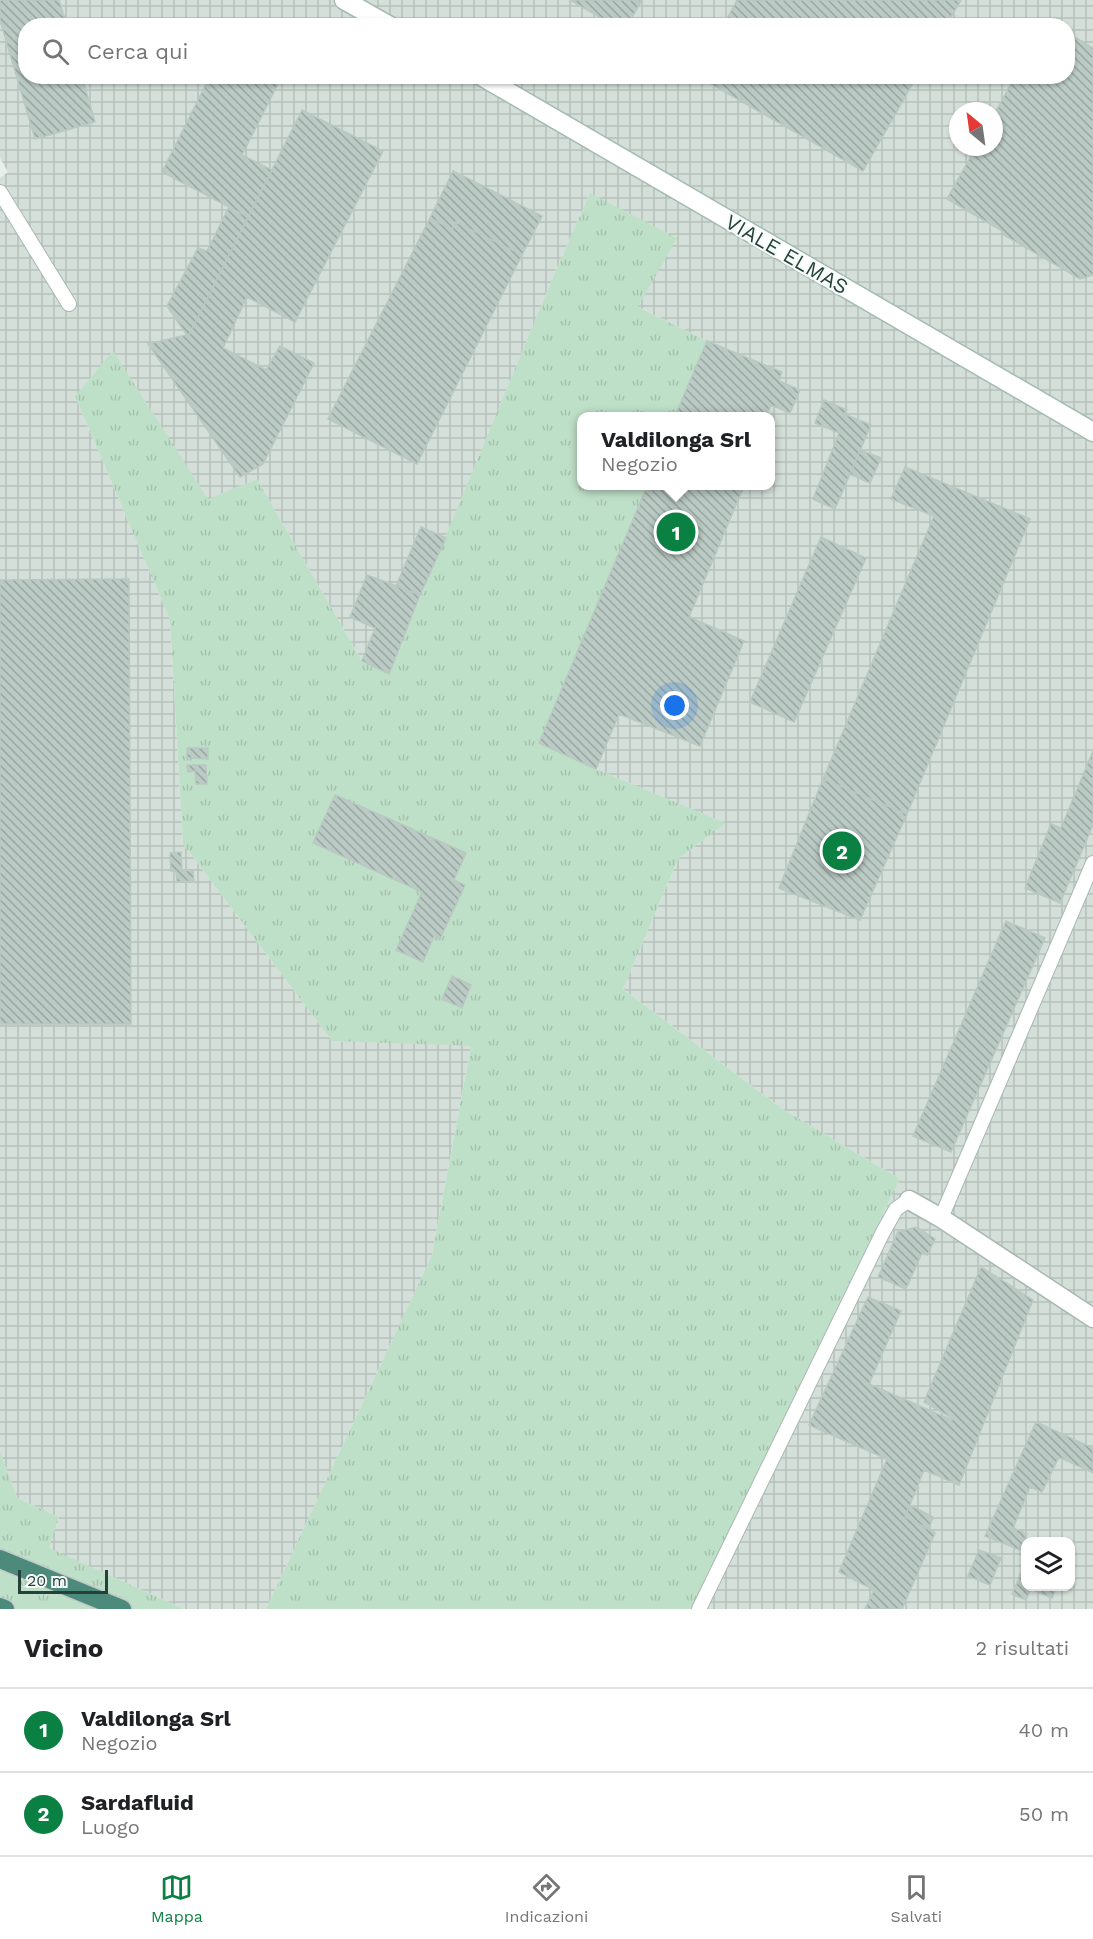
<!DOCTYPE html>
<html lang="it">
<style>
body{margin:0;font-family:"Work Sans",sans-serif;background:#f2f2f2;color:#202124}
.controls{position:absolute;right:18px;bottom:18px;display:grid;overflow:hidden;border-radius:12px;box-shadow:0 2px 4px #0004}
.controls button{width:54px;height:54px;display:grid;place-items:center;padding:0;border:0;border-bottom:2px solid #e0e0e0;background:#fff;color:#202124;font:30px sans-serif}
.compass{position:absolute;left:949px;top:102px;width:54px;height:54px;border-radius:50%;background:#fff;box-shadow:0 2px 4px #0004;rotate:331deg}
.scale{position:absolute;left:18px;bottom:15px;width:90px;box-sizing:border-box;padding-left:6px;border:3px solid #24423a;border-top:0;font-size:16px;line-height:21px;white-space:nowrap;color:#24423a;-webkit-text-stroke:4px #f7fbf9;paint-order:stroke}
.you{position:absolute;left:675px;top:706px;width:21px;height:21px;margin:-15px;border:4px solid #fff;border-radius:50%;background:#1a73e8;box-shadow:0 0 0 9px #1a73e833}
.badge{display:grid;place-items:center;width:39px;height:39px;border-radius:50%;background:#0b8043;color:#fff;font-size:20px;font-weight:700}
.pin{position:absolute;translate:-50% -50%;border:3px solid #fff;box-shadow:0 2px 6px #0006}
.popup{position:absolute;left:577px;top:412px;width:198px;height:78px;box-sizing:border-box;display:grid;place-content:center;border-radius:12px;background:#fff;filter:drop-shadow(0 2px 4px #0005);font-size:20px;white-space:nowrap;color:#757577}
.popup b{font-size:22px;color:#202124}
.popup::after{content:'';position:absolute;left:50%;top:100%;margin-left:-12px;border:12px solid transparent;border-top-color:#fff}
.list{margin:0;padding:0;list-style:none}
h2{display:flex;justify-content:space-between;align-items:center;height:78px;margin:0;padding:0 24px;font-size:26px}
h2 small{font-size:20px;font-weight:400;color:#757577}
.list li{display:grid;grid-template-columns:39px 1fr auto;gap:18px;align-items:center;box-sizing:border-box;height:84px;padding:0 24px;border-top:2px solid #e0e0e0}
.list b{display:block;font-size:22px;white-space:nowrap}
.list p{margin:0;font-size:20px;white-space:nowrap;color:#757577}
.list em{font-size:20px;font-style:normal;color:#757577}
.icon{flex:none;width:33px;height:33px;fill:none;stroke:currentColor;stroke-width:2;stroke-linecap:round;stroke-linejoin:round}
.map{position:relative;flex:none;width:1093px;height:1609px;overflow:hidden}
.search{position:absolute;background:#fff;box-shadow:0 2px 4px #0004;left:18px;right:18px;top:18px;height:66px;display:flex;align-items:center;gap:15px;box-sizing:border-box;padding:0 21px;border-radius:24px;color:#757577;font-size:22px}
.sheet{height:246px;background:#fff}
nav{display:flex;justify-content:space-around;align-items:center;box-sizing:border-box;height:84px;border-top:2px solid #e0e0e0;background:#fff;font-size:16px;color:#757577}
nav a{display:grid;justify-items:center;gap:3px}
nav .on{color:#0b8043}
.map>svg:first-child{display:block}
</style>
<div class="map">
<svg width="1093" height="1609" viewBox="0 0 1093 1609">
<defs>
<pattern id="industrial-grid" width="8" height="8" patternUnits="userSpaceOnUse" patternTransform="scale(1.5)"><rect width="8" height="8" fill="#d4dfda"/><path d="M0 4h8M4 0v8" fill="none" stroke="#b6c1bc"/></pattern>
<pattern id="grass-tufts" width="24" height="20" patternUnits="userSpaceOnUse" patternTransform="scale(1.5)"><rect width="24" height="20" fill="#bfe0c8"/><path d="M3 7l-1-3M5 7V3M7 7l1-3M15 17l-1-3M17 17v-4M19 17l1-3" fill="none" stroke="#a4c1ad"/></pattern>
<pattern id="building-back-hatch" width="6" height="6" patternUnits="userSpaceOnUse" patternTransform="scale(1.5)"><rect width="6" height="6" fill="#bbcac4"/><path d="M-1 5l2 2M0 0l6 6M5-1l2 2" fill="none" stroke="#98a6a0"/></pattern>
</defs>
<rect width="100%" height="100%" fill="#e6efeb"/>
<path fill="url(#industrial-grid)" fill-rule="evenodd" d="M0 0H1093V1609H691L900 1179 784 1110 623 989 678 859 725 823 596 769 539 743 647 486H771V416H675L707 341 638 307 590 193 553 277 389 674 362 661 257 479 208 500 113 352 75 396 170 620 183 844 332 1041 471 1045 432 1255 266 1609H184L48 1548 59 1517 17 1498 0 1451V178L8 172 0 158ZM26 26H1068V76H26ZM958 111H994V147H958ZM1026 1542H1070V1586H1026Z"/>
<path fill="url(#grass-tufts)" d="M590 193 677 238 638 307 707 341 675 416H582V486H647L540 743 596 769 726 823 678 859 623 989 784 1110 900 1179 691 1609H266L432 1255 471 1046 332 1041 183 844 170 620 75 396 113 351 208 499 257 479 362 661 389 673 553 277Z
M0 1451 17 1498 59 1517 49 1548 184 1609H0Z"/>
<path fill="url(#building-back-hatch)" stroke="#b8c9c2" stroke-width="1.5" d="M0 0H59L67 26H26V76H82L95 122 35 139 0 20Z
M570 0H642L627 26H615Z
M737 0H961L946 26H723Z
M1068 33 1093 48V275L1080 279 1004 235V232L947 199 976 147H994V115L1015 76H1068Z
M210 76H282L242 155 272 170 248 217 162 172Z
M697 76H917L863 171Z
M302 110 383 151 295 322 247 297 223 348 266 370 280 346 314 363 263 464 240 477 148 344 186 335 188 337Z
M453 171 542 216 522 255 456 222 452 229 430 218Z
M229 207 248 217 188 337 167 306 198 248 207 251Z
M430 218 452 229 456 222 522 255 417 464 328 419Z
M707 341 782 372 779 381 800 390 790 413 771 405 766 416H675Z
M824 400 847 410 844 414 871 425 835 509 813 499 839 433 815 423Z
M860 450 881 458 870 483 850 474Z
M905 467 1030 519 907 814 823 779 934 516 891 499Z
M647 486H744L689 617 744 641 700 746 619 714 596 769 539 743Z
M421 527 446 538 420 595 396 586Z
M821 537 866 558 794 722 750 702Z
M367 575 420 595 389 674 362 661 375 628 350 617Z
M129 579 131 1024H0V580Z
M187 748H208V759L187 758Z
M1093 751V825L1060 903 1025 888 1051 824 1061 828Z
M187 765H206L207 784H196L195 771 188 772Z
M823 779 907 814 860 920 779 888Z
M335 795 466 853 454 880 465 885 440 939 434 936 423 962 396 950 422 892 313 843Z
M181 852 182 871 193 870 194 881 177 882 176 871H171L170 853Z
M1006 921 1045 938 951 1152 913 1136Z
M452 976 471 985 462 1008 442 999Z
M917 1227 935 1239 927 1255 922 1253 906 1289 878 1277 898 1232Z
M981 1267 1033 1300 959 1485 924 1470 910 1505 905 1517 935 1533 902 1609H865L874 1590 839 1572 887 1459 809 1425 868 1297 901 1311 869 1384 952 1420V1418L924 1402Z
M1036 1422 1093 1448V1473L1059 1457 1042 1492 1030 1487 1013 1528 1027 1534 1020 1550 985 1536Z
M910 1505 933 1517 929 1529 905 1517Z
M979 1550 1001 1558 990 1585 968 1576Z
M1026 1561V1586H1057L1052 1598 1031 1589 1026 1600 1012 1594Z"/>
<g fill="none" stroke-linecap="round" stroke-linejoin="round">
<g stroke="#a8b8b2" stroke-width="16">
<path id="service" d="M0 192 69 304
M941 1218 1093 863
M699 1609 883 1232 896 1209 909 1200"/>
</g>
<g stroke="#a8b8b2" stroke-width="21">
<path id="minor" d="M909 1200 941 1218 1093 1318"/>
</g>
<g stroke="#a4bbb3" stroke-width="21">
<path id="secondary" d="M344 0 390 26
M481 76 1093 432"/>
</g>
<g stroke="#c2cac8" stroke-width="21">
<path id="trunk" d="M0 1559 122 1609
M0 1607 5 1609"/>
</g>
<use href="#service" stroke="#fff" stroke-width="14"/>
<use href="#minor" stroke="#fff" stroke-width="18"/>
<use href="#secondary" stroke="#fff" stroke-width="18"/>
<use href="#trunk" stroke="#4c8a7c" stroke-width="18"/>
</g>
<g text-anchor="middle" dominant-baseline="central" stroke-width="4.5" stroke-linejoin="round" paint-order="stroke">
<g font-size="21" fill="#24423a" stroke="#f7fbf9">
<text transform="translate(787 254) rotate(30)">VIALE ELMAS</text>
</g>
</g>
</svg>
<div class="controls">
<button><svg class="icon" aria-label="layers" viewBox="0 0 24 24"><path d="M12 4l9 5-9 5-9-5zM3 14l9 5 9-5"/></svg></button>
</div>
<svg class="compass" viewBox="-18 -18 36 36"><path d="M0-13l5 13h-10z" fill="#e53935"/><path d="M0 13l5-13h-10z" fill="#757577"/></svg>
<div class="scale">20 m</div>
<div class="you"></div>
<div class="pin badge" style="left:676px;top:532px">1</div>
<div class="popup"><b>Valdilonga Srl</b>Negozio</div>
<div class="pin badge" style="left:842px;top:851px">2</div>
<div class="search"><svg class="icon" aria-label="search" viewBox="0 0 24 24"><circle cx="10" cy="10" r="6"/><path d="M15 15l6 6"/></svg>Cerca qui</div>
</div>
<section class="sheet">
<h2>Vicino<small>2 risultati</small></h2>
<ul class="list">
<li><span class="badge">1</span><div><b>Valdilonga Srl</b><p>Negozio</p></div><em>40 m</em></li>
<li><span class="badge">2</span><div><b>Sardafluid</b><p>Luogo</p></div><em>50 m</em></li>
</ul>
</section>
<nav>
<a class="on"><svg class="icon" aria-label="map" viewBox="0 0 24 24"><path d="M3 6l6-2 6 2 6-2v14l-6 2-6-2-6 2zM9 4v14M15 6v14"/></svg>Mappa</a>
<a><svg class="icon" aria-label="directions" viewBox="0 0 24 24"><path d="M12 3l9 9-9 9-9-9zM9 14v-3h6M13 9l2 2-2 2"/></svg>Indicazioni</a>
<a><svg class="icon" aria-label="saved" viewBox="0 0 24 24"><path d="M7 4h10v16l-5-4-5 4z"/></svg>Salvati</a>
</nav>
